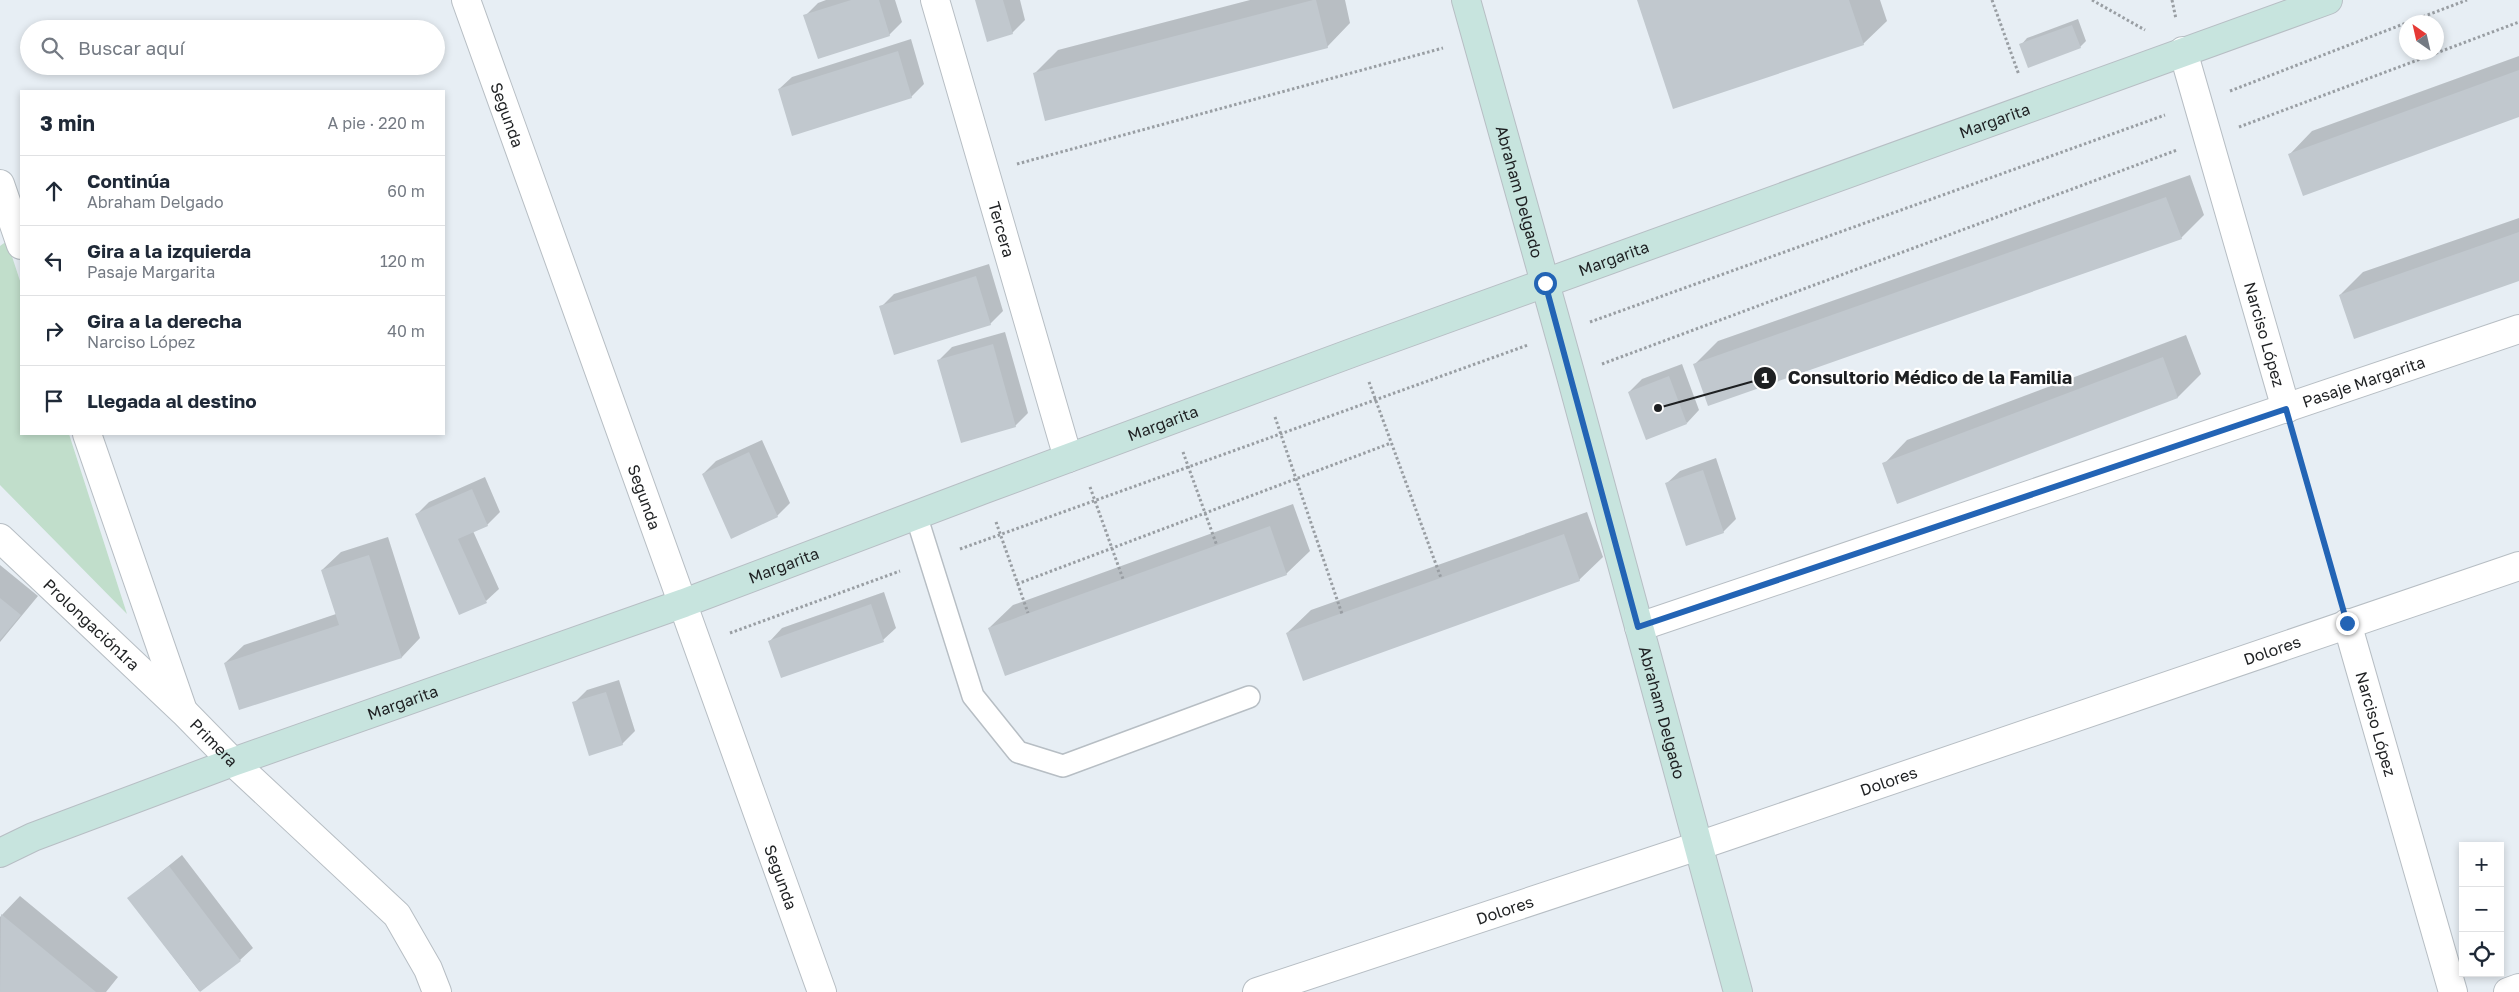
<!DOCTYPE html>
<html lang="es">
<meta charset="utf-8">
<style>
body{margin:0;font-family:"Golos Text",sans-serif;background:#f2f2f3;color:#1f2937}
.controls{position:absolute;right:15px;bottom:15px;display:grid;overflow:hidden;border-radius:0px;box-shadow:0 2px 8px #0003}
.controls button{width:45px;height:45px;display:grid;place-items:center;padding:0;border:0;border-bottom:1px solid #e0e1e3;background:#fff;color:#1f2937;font:25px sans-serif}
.compass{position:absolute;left:2399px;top:15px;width:45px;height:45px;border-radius:50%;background:#fff;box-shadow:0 2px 8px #0003;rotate:326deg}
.stop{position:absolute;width:15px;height:15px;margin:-11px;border:4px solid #2364b5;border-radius:50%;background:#fff}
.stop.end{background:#2364b5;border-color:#fff;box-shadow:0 1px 5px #0008}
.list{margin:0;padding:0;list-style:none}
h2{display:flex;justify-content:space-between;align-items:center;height:65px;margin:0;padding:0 20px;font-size:21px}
h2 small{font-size:16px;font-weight:400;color:#747a83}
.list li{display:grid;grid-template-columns:32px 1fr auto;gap:15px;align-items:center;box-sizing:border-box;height:70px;padding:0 20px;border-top:1px solid #e0e1e3}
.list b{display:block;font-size:19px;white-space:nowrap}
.list p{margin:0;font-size:16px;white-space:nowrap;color:#747a83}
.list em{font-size:16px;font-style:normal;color:#747a83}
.icon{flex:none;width:28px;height:28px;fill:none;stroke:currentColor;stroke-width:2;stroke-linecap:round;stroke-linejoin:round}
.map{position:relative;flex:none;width:2519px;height:992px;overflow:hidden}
.search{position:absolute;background:#fff;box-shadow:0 2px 8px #0003;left:20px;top:20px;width:425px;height:55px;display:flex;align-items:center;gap:12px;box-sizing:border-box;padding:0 18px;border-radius:28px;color:#747a83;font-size:19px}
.panel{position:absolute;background:#fff;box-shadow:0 2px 8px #0003;left:20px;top:90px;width:425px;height:345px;border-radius:0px}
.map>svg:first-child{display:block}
</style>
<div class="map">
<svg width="2519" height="992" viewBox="0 0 2519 992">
<rect width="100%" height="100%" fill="#e7eef4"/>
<path fill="#c1decb" d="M7 241 21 284V434H69L127 614 0 485V246Z"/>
<path fill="#0003" d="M826 0H895L902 22 889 35 805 16 818 3Z
M976 0H1020L1025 20 1012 33Z
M1250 0H1345L1350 23 1327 47 1034 74 1058 50Z
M1638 0H1880L1887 21 1863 44Z
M2078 19 2086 41 2080 47 2021 45 2027 38Z
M911 39 924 84 911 97 779 89 792 77Z
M2519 56V116L2289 155 2312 131Z
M2190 175 2204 215 2181 238 1695 364 1718 341Z
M2519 218V280L2340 295 2363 272Z
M989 264 1003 311 990 324 881 307 894 294Z
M1005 332 1028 413 1015 426 939 360 952 347Z
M2186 335 2201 374 2178 397 1884 464 1907 440Z
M1682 364 1699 410 1687 423 1629 392 1642 379Z
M762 440 790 503 777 516 703 474 716 461Z
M1716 458 1736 519 1723 532 1667 483 1680 471Z
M485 477 500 512 487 525 473 531 499 589 486 601 416 515 429 502Z
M1293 504 1310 551 1286 574 989 628 1013 605Z
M1587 512 1603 557 1579 580 1287 633 1311 610Z
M388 537 420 638 402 657 240 708 225 663 244 645 336 614 322 570 341 552Z
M0 565 38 596 0 642Z
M884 592 896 628 883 640 770 641 782 628Z
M619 680 635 731 622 744 574 703 587 690Z
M182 855 253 948 240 960 199 991 129 898Z
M20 896 118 977 106 992H0V917Z"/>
<path fill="#c1c8ce" d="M851 0H879L890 36 818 59 803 15Z
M975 0H1003L1013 34 987 42Z
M1313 0H1316L1328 48 1045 121 1033 73Z
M1637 0H1849L1864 45 1673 109Z
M2072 25 2081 48 2028 68 2019 44Z
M898 51 912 98 792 136 778 89Z
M2519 70V117L2303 196 2288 154Z
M2166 197 2182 239 1708 406 1693 364Z
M2519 232V281L2354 339 2339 295Z
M976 276 991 325 894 355 879 306Z
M993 344 1016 427 961 443 937 360Z
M2163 357 2178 398 1897 504 1882 463Z
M1669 376 1687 424 1646 440 1628 392Z
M749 452 778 517 731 539 702 474Z
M1703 470 1724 533 1686 546 1665 483Z
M472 489 488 526 458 539 487 603 459 615 415 514Z
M1270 526 1287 575 1005 676 988 628Z
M1564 534 1580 581 1303 681 1286 633Z
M369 555 402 658 239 710 224 663 339 625 321 570Z
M0 598 21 615 0 640Z
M871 604 884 642 781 678 768 641Z
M606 692 623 745 589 756 572 702Z
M169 866 241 961 200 992 127 898Z
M1 914 96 992H0Z"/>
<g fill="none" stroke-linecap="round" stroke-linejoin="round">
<g stroke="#b7bec4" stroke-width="24">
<path id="lane" d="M916 515 973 696 1018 752 1063 766 1249 697"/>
</g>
<g stroke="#b7bec4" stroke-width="30">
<g id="street">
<path id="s1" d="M466 0 822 992"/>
<path id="s2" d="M935 0 1068 458"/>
<path id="s3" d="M2183 51 2286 409"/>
<path d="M0 184 21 245"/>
<path d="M87 434 182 708"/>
<path id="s4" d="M0 538 184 712 233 762 397 915 428 969 437 992"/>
<path id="s5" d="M2347 623 2453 992"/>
<path id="s6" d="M1639 627 2519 329"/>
<path id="s7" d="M1257 992 1698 846 2519 566"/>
<path d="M2508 992 2519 988"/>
</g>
</g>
<g stroke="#b7bec4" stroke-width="30">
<g id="secondary">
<path id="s8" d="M1466 0 1571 376 1738 992"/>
<path id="s9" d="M0 853 33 837 233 762 684 603 985 489 1357 351 2328 0"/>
</g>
</g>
<path stroke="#999ea3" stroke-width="3" stroke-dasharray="2.5 2.5" stroke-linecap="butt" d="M1992 0 2019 75
M2092 0 2145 30
M2172 0 2176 19
M2409 22 2467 0
M2230 91 2406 23
M2239 127 2519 22
M1017 164 1443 48
M1590 322 2165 115
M1602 364 2177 150
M1369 382 1441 578
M1275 417 1342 614
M2295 441 2338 591
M1183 452 1217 546
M1090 487 1123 579
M996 522 1028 613
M960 549 1528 345
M1017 584 1391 443
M730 633 900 571"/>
<use href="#lane" stroke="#fff" stroke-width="21"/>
<use href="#street" stroke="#fff" stroke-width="28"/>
<use href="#secondary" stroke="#c7e4de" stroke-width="28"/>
</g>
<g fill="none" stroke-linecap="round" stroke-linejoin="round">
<path stroke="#2364b5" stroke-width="6" d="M1545 283 1638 627 2286 409 2347 623"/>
</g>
<g text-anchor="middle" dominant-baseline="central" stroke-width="4.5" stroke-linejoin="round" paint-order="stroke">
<g font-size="16" fill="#1e2022" stroke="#fff">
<text stroke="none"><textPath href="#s1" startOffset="122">Segunda</textPath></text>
<text stroke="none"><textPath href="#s9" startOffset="2125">Margarita</textPath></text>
<text stroke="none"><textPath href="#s8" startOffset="199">Abraham Delgado</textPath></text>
<text stroke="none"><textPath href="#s2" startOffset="239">Tercera</textPath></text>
<text stroke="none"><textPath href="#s9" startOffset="1720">Margarita</textPath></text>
<text stroke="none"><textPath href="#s3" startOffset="295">Narciso López</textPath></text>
<text stroke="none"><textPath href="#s6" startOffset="765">Pasaje Margarita</textPath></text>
<text stroke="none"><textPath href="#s9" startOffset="1240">Margarita</textPath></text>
<text stroke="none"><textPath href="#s1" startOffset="528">Segunda</textPath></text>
<text stroke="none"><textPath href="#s9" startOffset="835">Margarita</textPath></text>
<text stroke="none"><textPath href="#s4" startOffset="126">Prolongación1ra</textPath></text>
<text stroke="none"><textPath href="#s7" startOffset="1071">Dolores</textPath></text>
<text stroke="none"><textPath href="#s9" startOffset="430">Margarita</textPath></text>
<text stroke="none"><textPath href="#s8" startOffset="739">Abraham Delgado</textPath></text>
<text stroke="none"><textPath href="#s5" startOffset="105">Narciso López</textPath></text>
<text stroke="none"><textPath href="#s4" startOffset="296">Primera</textPath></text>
<text stroke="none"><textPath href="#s7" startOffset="666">Dolores</textPath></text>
<text stroke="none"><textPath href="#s1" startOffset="932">Segunda</textPath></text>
<text stroke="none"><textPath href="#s7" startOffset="261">Dolores</textPath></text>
</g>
</g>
<path fill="none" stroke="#1e2022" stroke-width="2" d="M1658 408L1765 378"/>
<g fill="#1e2022" stroke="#fff" stroke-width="2">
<circle cx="1658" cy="408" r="5"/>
<circle cx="1765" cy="378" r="12"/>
</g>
<g font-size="15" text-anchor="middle" font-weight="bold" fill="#fff">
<text x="1765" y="383">1</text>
</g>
<g font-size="18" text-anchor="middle" font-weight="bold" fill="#1e2022" stroke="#fff" stroke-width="4.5" stroke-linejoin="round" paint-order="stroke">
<text x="1930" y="384">Consultorio Médico de la Familia</text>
</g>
</svg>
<div class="controls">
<button>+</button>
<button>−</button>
<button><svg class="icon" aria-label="locate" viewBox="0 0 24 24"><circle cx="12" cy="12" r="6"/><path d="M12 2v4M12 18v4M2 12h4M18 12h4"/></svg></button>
</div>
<svg class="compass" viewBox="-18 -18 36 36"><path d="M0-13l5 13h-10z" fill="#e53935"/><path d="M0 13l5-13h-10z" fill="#747a83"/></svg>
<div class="stop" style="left:1545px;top:283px"></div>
<div class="stop end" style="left:2347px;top:623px"></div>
<div class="search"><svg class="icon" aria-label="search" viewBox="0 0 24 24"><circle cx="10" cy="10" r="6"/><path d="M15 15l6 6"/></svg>Buscar aquí</div>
<section class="panel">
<h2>3 min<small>A pie · 220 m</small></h2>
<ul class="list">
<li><svg class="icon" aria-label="ahead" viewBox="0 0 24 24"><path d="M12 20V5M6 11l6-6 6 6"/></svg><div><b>Continúa</b><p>Abraham Delgado</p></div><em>60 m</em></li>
<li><svg class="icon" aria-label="left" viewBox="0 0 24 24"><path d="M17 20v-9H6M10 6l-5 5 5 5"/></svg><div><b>Gira a la izquierda</b><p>Pasaje Margarita</p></div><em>120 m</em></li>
<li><svg class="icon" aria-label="right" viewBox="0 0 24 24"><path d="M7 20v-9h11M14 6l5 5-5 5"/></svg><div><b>Gira a la derecha</b><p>Narciso López</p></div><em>40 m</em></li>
<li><svg class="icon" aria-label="arrive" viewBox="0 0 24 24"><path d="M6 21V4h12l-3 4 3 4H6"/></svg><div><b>Llegada al destino</b></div></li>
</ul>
</section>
</div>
